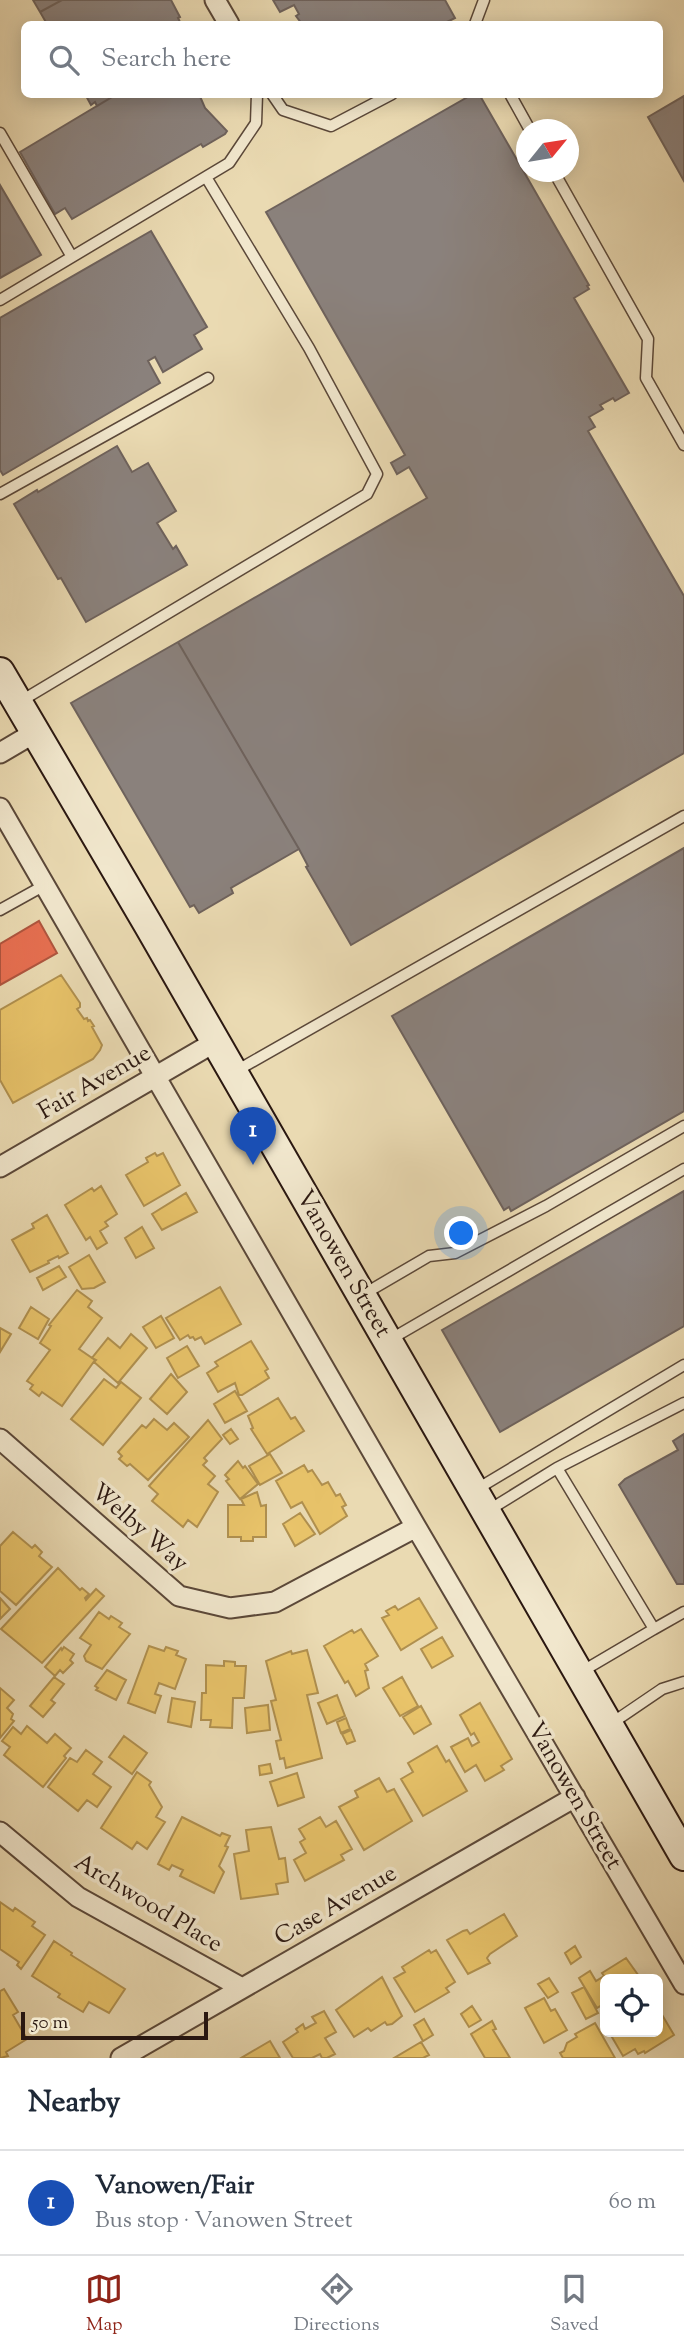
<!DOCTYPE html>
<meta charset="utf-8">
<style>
body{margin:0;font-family:"Sorts Mill Goudy",serif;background:#f2f2f3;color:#1f2937}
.controls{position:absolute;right:21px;bottom:21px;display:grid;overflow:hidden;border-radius:10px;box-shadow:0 4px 18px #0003}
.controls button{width:63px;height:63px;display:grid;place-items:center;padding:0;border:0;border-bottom:2px solid #e0e1e3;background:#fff;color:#1f2937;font:35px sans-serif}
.compass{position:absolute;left:516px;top:119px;width:63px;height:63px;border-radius:50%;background:#fff;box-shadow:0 4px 18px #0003;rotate:60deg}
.scale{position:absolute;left:21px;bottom:18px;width:187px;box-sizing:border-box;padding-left:7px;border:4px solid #2b1811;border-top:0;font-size:19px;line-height:24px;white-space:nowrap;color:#2b1811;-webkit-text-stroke:5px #f1e7cd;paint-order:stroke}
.you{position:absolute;left:462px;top:1234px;width:24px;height:24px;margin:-18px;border:5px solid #fff;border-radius:50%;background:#1a73e8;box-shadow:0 0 0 10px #1a73e833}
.badge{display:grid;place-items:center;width:46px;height:46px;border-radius:50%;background:#8f2418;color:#fff;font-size:23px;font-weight:700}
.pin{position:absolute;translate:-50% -58px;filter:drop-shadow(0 2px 4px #0008)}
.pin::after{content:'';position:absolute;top:37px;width:24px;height:21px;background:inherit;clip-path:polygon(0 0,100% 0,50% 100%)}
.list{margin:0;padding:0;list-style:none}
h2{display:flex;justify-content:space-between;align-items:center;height:91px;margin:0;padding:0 28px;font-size:30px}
h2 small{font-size:23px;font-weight:400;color:#747a83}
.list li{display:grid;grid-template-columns:46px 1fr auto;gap:21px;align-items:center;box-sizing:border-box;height:105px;padding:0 28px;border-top:2px solid #e0e1e3}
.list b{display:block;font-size:26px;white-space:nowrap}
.list p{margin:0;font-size:23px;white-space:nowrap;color:#747a83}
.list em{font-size:23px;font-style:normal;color:#747a83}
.icon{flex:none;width:38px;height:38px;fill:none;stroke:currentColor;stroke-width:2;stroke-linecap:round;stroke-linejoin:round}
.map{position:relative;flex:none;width:684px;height:2058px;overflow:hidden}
.search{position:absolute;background:#fff;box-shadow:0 4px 18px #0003;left:21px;right:21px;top:21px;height:77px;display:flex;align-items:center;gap:18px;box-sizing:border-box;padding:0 24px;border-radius:10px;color:#747a83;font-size:26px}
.sheet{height:196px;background:#fff}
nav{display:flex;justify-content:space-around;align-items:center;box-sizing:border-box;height:98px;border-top:2px solid #e0e1e3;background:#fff;font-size:19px;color:#747a83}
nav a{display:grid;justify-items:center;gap:4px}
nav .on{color:#8f2418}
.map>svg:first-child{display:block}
</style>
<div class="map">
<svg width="684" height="2058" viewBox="0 0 684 2058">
<rect width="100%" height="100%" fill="#eadab2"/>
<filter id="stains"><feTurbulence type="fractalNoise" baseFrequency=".00286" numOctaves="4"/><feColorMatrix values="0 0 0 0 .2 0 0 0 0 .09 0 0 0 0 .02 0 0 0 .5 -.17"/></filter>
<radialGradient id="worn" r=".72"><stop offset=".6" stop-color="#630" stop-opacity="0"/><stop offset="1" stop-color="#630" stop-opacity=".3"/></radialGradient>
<path fill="#e9c46a" stroke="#b0904f" stroke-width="2" d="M61 975 80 1003V1007L77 1009 84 1019 87 1018 88 1021 90 1020 94 1026 92 1027 102 1045 100 1050 93 1059 13 1103 0 1080V1010Z
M155 1153 157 1156 163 1153 180 1185 144 1206 126 1175 148 1162 146 1158Z
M101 1186 117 1214 105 1222 108 1226 100 1231 107 1243 97 1249 90 1237 86 1240 65 1205 92 1188 94 1191Z
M186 1193 197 1212 162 1230 152 1214Z
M47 1215 68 1253 59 1258 58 1256 48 1261 49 1263 30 1272 12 1240 34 1228 32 1224Z
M142 1227 154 1248 136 1258 125 1238Z
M89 1255 105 1282 94 1288 82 1289 69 1267Z
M59 1266 66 1277 43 1290 37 1278Z
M220 1287 241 1324 205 1344 201 1337 195 1340 193 1337 190 1338 188 1335 180 1340 166 1318Z
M77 1290 92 1301 88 1307 102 1318 79 1349 95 1360 62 1406 42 1392 39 1396 30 1389 33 1385 27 1381 50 1350 40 1343 51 1326 49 1325Z
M31 1307 49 1319 38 1339 19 1328Z
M161 1316 174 1338 156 1348 143 1327Z
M0 1328 11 1334 0 1352Z
M131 1334 147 1348 118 1383 94 1362 96 1360 92 1358 108 1338 120 1348Z
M251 1341 268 1369 265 1371 269 1378 242 1395H239L235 1383 218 1392 207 1373 218 1366 215 1362Z
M187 1346 199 1366 178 1378 167 1358Z
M171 1374 187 1392 167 1414 150 1399Z
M104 1379 116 1388 121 1382 141 1398 103 1445 71 1419Z
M235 1391 247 1411 225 1423 214 1404Z
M278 1398 291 1419 295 1417 304 1431 267 1454 251 1429 253 1428 248 1416Z
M154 1419 167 1430 174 1423 189 1437 148 1480 130 1464 127 1466 119 1459 122 1456 118 1452 142 1425 146 1428Z
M208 1420 222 1439 204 1458 207 1461 203 1465 215 1476 208 1484 218 1492 197 1527 188 1520 183 1527 152 1501 158 1494 149 1486Z
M231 1429 238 1439 230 1444 223 1435Z
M270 1454 282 1473 260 1485 249 1466Z
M238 1461 243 1468 245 1466 258 1484 240 1499 226 1481 229 1479 225 1475Z
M304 1465 308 1472 312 1470 322 1485 328 1482 336 1496 340 1494 346 1505 342 1507 347 1516 320 1534 302 1502 291 1508 276 1481Z
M257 1492 261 1506 266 1505V1537H253V1541H241V1537H228V1505H244L241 1499Z
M300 1513 315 1534 295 1546 283 1524Z
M13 1532 32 1548 35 1545 42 1552 39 1556 52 1567 16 1605 0 1591V1546Z
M58 1568 80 1590 82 1588 89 1594 85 1598 86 1600 96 1589 104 1596 42 1663 1 1629Z
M0 1598 10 1609 0 1619Z
M419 1598 437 1628 401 1650 382 1618 389 1615 386 1611 395 1606 398 1610Z
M99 1612 109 1619 111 1616 122 1623 119 1627 130 1634 102 1669 86 1661 84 1656 91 1645 80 1638Z
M361 1629 378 1656 365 1664 368 1670 365 1671 369 1688 356 1696 348 1681 345 1683 324 1646 352 1630 354 1633Z
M442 1637 453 1656 432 1668 421 1649Z
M149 1646 164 1651 166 1647 178 1651 176 1655 186 1659 175 1689 159 1683 155 1694 161 1696 155 1713 128 1703Z
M64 1647 74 1654 70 1660 73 1663 63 1673 60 1670 55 1676 45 1667 61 1648 62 1650Z
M307 1650 318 1693 307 1695 322 1758 286 1768 284 1758 280 1759 276 1741 281 1740 271 1701 276 1700 266 1661 291 1651 292 1654Z
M224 1661 235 1662V1666H246L244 1698H233L232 1728 210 1727 211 1720H201L202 1693H206V1665L224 1666Z
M107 1670 126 1680 116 1700 96 1690 98 1688 95 1686Z
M54 1677 64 1684 51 1700 55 1703 43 1717 30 1706Z
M402 1677 418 1706 400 1716 383 1688Z
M0 1688 14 1700 7 1708 13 1714 11 1719 14 1721 0 1738Z
M337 1695 345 1716 327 1724 318 1703Z
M172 1698 195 1702 191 1727 168 1722Z
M480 1703 512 1759 501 1766 504 1770 485 1781 476 1765 465 1772 451 1747 468 1738 472 1746 479 1742 474 1733 471 1735 460 1715Z
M268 1705 270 1730 247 1733 245 1708Z
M421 1706 431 1724 414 1734 403 1717Z
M346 1718 350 1729 341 1733 337 1722Z
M27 1726 47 1743 55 1734 71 1748 64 1756 66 1758 43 1787 4 1755 10 1747 2 1741 13 1727 21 1734Z
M351 1730 355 1741 347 1744 342 1734Z
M124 1736 147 1753 132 1774 109 1757Z
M437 1746 446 1762 449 1760 467 1791 423 1816 401 1779 413 1772 408 1763Z
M86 1750 102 1762 93 1774 111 1787 97 1807 87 1800 78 1811 48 1787 70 1758 77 1762Z
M270 1764 272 1773 260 1775 259 1766Z
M137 1772 151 1782 149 1785 162 1807 156 1817 165 1822 147 1849 137 1842 132 1849 101 1828Z
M297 1773 304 1797 278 1806 270 1782Z
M379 1778 387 1792 394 1789 412 1821 364 1850 339 1807 358 1797 355 1791Z
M182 1817 220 1836 222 1833 230 1836 225 1846 228 1847 219 1866 224 1872 214 1893 180 1876 183 1870 172 1865 169 1870 158 1864Z
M320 1817 326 1827 336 1821 352 1849 341 1855 344 1860 305 1881 294 1860 306 1853 300 1842 305 1839 299 1829Z
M271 1827 279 1859 285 1858 288 1882 276 1884 278 1894 241 1899 234 1854 249 1851 246 1830Z
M0 1902 13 1911 15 1908 35 1922 32 1926 45 1935 21 1969 17 1965 19 1962 0 1949Z
M504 1914 517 1936 490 1954 487 1958 490 1963 468 1974 447 1940 463 1931 467 1930 470 1934Z
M54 1941 72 1953 71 1955 125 1989 109 2013 89 2002 83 2012 58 1997 60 1994 32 1976Z
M575 1946 581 1957 571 1964 565 1953Z
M429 1950 431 1953 436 1950 455 1982 446 1988 449 1992 415 2012 394 1978 405 1972 402 1967Z
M626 1958 641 1979H605V2003L597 2008 579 1978 590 1971 596 1981 604 1976 602 1973Z
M382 1977 402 2016 392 2024 387 2025 385 2022 371 2031 368 2028 354 2037 336 2010Z
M549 1978 558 1992 548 1998 538 1984Z
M584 1987 598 2013 586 2019 572 1993Z
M4 1989 18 2012 13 2015 27 2039 6 2052 8 2056 0 2058V1991Z
M544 1998 551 2011 555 2009 567 2030 544 2043 525 2008Z
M472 2006 481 2020 469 2027 461 2014Z
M658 2008 674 2035 645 2053 644 2051 638 2054 635 2049 623 2056 609 2032H658Z
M324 2011 336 2032 325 2038 335 2054 327 2058H322L320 2054 312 2058H293L283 2042 298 2032 296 2029 303 2024 305 2029 316 2023 312 2017Z
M424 2019 433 2035 423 2041 414 2025Z
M492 2021 496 2029 493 2030 510 2058H485L471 2034Z
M595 2023 615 2058H563L560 2053 564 2051 567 2043 577 2037 575 2034Z
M270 2041 280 2058H241Z
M421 2042 429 2055 423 2058H394Z"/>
<path fill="#e76f51" stroke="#af553e" stroke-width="2" d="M39 921 57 953 0 985V944Z"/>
<path fill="#8a817c" stroke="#6e625c" stroke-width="2" d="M33 0H62L40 12Z
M62 0H171L180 17 178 18 181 24H47L40 12Z
M273 0H445L455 18 443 24H302L296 16 299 14 294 5 280 12Z
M85 94H117L97 106 95 102 91 105Z
M117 94H199L205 108 227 131 225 134 203 147 201 144 72 219 65 208 55 214 20 152Z
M473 94H479L589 285 587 286 589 289 574 298 629 393 615 401 613 398 600 405 603 409 589 417 595 427 588 431 684 596V753L351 945 306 867 308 866 299 849 178 642 427 498 409 467 397 474 391 463 405 455 266 212Z
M684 96V181L648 117Z
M0 185 41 255 0 278Z
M151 231 207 327 194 335 202 349 163 372 155 357 148 361 160 383 3 475 0 470V318Z
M117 446 132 472 148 463 176 511 157 523 173 549 176 546 187 565 86 622 61 578 58 579 14 504 37 490 38 492Z
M178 642 299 849 231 888 233 893 199 913 194 905 190 907 71 703Z
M684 848V1111L511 1211 509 1207 504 1210 392 1016Z
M684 1191V1326L500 1432 442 1330Z
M684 1434V1584H677L619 1485 625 1479 678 1450 673 1441Z"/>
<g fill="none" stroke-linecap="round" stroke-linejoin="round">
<g stroke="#5b4839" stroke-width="13">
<path id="service" d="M475 24 484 0
M272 94 283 110 331 126 392 94
M510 94 530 130
M0 133 72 257
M554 172 648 339 646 378 684 445
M0 300 229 163 256 123 257 94
M0 494 208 378
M21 701 367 494 377 474 309 348 206 177
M0 910 45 885
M236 1071 684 816
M364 1294 429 1256 455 1253 546 1206 684 1126
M391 1339 684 1169
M557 1468 684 1403
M477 1489 684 1365
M489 1510 557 1468 654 1629 581 1672
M654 1629 684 1612
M612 1723 662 1689 684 1682"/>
</g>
<g stroke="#5b4839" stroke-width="23">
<path id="minor" d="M215 0 229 24
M0 753 34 733
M0 808 416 1527 684 1984
M0 1167 215 1042
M0 1439 179 1596 230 1608 275 1602 416 1527
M0 1832 78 1897 242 1988
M121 2058 575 1797"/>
</g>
<g stroke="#2b1811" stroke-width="32">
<path id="secondary" d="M0 672 149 926 684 1856"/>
</g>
<use href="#service" stroke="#f1e7cd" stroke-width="10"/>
<use href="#minor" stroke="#f1e7cd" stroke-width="19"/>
<use href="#secondary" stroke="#f1e7cd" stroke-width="28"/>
</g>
<g text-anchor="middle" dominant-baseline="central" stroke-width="7" stroke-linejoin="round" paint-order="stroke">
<g font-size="24" fill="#2b1811" stroke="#f1e7cd">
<text transform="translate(95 1083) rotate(-30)">Fair Avenue</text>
<text transform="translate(343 1264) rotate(60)">Vanowen Street</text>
<text transform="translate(139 1528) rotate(41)">Welby Way</text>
<text transform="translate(574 1796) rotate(60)">Vanowen Street</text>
<text transform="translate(148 1904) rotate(31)">Archwood Place</text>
<text transform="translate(336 1906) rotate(-30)">Case Avenue</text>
</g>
</g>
<rect width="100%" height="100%" filter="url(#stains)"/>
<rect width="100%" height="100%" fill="url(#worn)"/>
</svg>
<div class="controls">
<button><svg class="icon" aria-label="locate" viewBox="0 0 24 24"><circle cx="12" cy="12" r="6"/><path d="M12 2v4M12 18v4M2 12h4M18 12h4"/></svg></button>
</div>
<svg class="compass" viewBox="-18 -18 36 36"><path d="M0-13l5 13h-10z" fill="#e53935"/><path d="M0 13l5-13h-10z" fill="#747a83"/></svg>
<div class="scale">50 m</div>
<div class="you"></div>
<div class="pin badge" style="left:253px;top:1165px;background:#1a4fb4">1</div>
<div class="search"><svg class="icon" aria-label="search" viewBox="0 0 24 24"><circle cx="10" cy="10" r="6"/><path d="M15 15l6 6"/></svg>Search here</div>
</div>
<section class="sheet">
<h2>Nearby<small></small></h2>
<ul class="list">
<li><span class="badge" style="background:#1a4fb4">1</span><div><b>Vanowen/Fair</b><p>Bus stop · Vanowen Street</p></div><em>60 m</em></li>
</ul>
</section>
<nav>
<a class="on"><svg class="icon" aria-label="map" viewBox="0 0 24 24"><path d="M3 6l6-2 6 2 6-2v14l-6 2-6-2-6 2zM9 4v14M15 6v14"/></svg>Map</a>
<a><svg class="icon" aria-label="directions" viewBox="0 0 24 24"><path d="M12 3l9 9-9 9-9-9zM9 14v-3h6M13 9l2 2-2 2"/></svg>Directions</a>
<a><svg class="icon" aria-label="saved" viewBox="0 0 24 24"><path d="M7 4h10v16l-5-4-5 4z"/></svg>Saved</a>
</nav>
